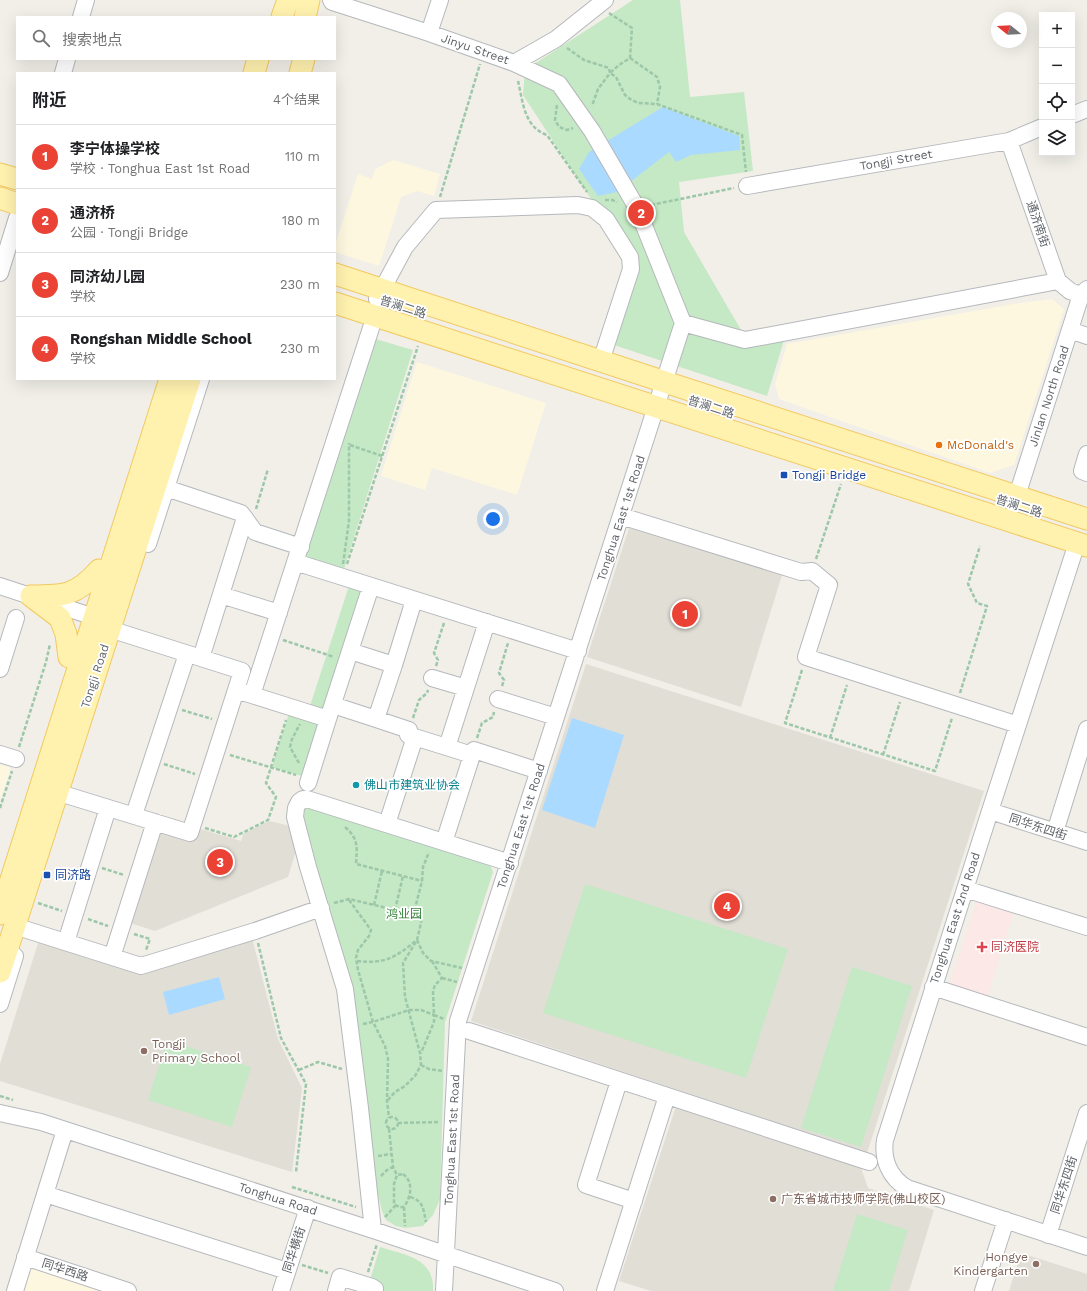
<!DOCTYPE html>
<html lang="zh">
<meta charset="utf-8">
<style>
body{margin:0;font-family:"Work Sans","Noto Sans SC",sans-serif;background:#f6f6f6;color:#202124}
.controls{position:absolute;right:12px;top:12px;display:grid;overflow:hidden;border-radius:0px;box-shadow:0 4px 16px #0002}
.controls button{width:36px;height:36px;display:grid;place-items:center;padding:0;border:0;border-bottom:1px solid #e0e0e0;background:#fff;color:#202124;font:20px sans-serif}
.compass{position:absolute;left:991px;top:12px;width:36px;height:36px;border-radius:50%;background:#fff;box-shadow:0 4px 16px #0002;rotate:288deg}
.you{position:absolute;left:493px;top:519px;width:14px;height:14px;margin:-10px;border:3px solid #fff;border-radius:50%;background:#1a73e8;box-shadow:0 0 0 6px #1a73e833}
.badge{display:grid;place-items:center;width:26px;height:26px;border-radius:50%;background:#ea4335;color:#fff;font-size:13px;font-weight:700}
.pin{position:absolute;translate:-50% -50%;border:2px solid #fff;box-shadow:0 1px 4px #0006}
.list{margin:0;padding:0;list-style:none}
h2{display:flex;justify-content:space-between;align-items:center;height:52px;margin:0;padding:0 16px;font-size:17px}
h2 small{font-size:13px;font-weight:400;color:#757577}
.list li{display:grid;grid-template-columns:26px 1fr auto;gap:12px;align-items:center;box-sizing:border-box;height:64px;padding:0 16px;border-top:1px solid #e0e0e0}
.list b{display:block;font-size:15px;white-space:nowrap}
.list p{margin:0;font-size:13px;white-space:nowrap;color:#757577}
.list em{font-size:13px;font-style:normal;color:#757577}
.icon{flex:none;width:22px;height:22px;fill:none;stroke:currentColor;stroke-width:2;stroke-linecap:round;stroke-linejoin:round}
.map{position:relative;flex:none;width:1087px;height:1291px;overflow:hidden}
.search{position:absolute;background:#fff;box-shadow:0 4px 16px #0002;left:16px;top:16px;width:320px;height:44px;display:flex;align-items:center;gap:10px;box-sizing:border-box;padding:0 14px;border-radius:0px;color:#757577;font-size:15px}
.panel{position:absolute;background:#fff;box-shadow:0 4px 16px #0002;left:16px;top:72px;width:320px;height:308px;border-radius:0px}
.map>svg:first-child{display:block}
</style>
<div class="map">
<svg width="1087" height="1291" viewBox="0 0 1087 1291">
<rect width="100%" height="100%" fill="#f1efe8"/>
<path fill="#fef7e0" d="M393 160 440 174 434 196 417 191 401 197 379 266 335 252V245L358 174 372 179 375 169Z
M1052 299 1064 309 1014 465 990 473 779 399 775 384 787 344 1020 303Z
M417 362 546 403 517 495 432 468 425 490 381 476Z
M0 764 11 768 0 800Z
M35 1268 104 1291H22L29 1270Z"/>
<path fill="#e1ded6" d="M631 522 783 572 741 707 587 657Z
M586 664 984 791 867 1153 471 1021Z
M270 821 290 826 297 848 288 877 155 931 127 922 158 827 197 828 241 841 243 834 261 825Z
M252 938 278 1039 302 1088 292 1172 0 1081V1064L39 940 142 971Z
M677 1103 859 1162 868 1188 934 1210 909 1291H651L619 1281Z
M1021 1253 1087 1274V1291H1009Z"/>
<path fill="#fce8e6" d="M978 898 1015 909 987 998 949 986Z"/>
<path fill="#c5e8c5" d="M633 0H680L690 97 744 92 753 171 679 182 684 232 748 342 785 337 767 396 614 345 639 272 523 95 525 70Z
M372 338 413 350 343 572 302 559Z
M350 583 367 589 327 715 309 709Z
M290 710 326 721 308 778 272 767Z
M307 807 490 865 493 872 445 1022 440 1199 433 1215 423 1226 405 1228 396 1226 386 1220 382 1211 375 1182 349 988 305 840 302 810Z
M585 884 788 949 746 1078 543 1013Z
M852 967 912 986 861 1147 801 1128Z
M167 1040 251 1067 232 1127 148 1100Z
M857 1214 908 1230 889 1291H833Z
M380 1247C405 1255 435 1258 433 1291H381L370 1280Z"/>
<path fill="#aadaff" d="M663 107 739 136 740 150 691 155 676 162 669 152 617 192 598 196 579 169 589 152Z
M572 718 624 735 595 828 542 810Z
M219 977 225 999 169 1015 163 992Z"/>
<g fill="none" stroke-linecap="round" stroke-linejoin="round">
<g stroke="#b5b8bc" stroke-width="18">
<path id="minor" d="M331 0 332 2 429 33 514 63 556 39 605 0
M81 17 86 0
M429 33 440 0
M63 73 67 59
M1072 115 1087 109
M1009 141 1058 281 1070 291 1081 295
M747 186 1009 141 1042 127
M0 273 17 218
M377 299 405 247 436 210 578 205 592 208 606 219 630 257 631 269 601 361
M683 323 745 340 1058 281
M1070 330 1087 336
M1087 454 1082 471 1087 473
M166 488 241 513 255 532 301 547
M1014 505 1081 295 1087 289
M621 516 801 572 812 571 829 585 806 657 1018 725
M1077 543 990 811 885 1140C882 1160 890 1178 907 1188L1087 1247
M148 544 201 379
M295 562 578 651
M0 586 94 617
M371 586 328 719 252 695 371 328
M221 595 279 613
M119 632 201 658 245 518
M350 651 394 665 376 719 409 730 408 735 472 755 474 750 539 771
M201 658 242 671 236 690
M394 665 414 600
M0 669 16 618
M432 678 466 688
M498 699 556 717
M333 705 376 719
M447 747 487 622
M0 754 16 759
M308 783 328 719
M66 795 190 833 236 690 252 695
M990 811 1087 842
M134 815 187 654
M387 824 415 737
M1055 832 1087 729
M446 836 472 755
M965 889 1087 927
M24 929 141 966 255 931 321 908
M66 942 108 808
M112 957 155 822
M933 987 1087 1037
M0 1004 15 956
M469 1031 869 1162
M619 1081 586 1185 634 1201
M0 1113 41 1122 373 1230 555 1291
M45 1194 287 1271
M373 1230 360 1108 345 989 308 867 295 817 296 808 299 802 303 799H307L510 863
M1048 1235 1087 1113
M25 1257 128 1291
M15 1291 65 1130
M281 1291 308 1208
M336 1291 340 1277 372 1287 375 1289V1291
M444 1291 458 1021 683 323 637 208 592 131 559 84 514 63
M605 1291 667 1096
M983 1291 1006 1220"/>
</g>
<g stroke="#f2c960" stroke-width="23">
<path id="major" d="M282 17 288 0
M305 17 309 0
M254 73 258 59
M300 73 304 59
M0 174 17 179
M0 198 17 204
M335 274 665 382 1087 519
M335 303 1087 546
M31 596C64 596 76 596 99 570
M31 596 60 618 66 634 69 657
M0 914 170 379
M0 972 190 379"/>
</g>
<path stroke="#9cc7a9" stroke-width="2.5" stroke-dasharray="4 2" stroke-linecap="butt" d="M609 13 632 28 630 58 619 65 610 73 616 77 625 95 630 99 638 103 657 104 742 135 746 172
M567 48 584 60 609 68 610 73 598 89 592 106
M630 58 657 77 660 87 657 104
M518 81C523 102 524 127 547 135L587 192
M557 105 555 120 559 127 567 130 573 128
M440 197 480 64
M605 200H612L617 202
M651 205 734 188
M350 445 382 456
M256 509 268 469
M816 559 841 484
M343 564 349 521V443
M347 564 418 346
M283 640 334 657
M436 666 438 660 434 653 444 623
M802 670 785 723 935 771 952 718
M502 686 504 680 499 673 508 643
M960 693 987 606 977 603 968 584 980 546
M182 710 212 719
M413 718 419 700 427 693 428 690
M477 738 482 723 493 717 494 712
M830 738 847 685
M19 747 46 662 50 644
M230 755 296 775
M883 755 900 702
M299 763 290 747 292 739 300 724
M164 764 195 774
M0 808 12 771
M345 827C359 839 357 848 356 864L422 881
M205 828 234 837 268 820 276 797 266 783 286 720
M102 868 124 875
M349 900 371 930 369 936 358 950 356 958 358 970 373 1022 385 1046 388 1059 387 1101 389 1118
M38 903 62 911
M334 903 349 899 395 910 421 919V923L417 940 403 963 405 997 420 1053 421 1065 415 1076 405 1086 395 1092 387 1101
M374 905 382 871
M395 910 403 876
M413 916 422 881 423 867 429 852
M88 919 108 926
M134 934 150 939 146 950
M258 943 281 1038 306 1084 296 1172
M357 961C386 964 394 958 417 940L423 953 431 961 462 968
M432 961 442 978 435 985 433 991 434 1015 444 1019
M442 978 457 982
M363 1024 373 1022 409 1010H421L434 1015V1022L421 1053
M421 1065 429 1069 443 1071
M299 1070 318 1062 342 1069
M0 1096 13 1100
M386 1123a6 6 0 1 1 12 0a6 6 0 1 1-12 0Z
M398 1123 440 1122
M389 1129 393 1167 397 1175
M378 1156 391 1154
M403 1174C414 1182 411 1197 404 1207 400 1207 398 1207 394 1204V1184L397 1175Z
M381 1176 387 1170 393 1167
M292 1187 356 1207
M410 1197C424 1201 423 1209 426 1222
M404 1207 405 1226
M385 1217 396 1205
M302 1265 328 1273
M368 1272 377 1244"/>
<use href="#minor" stroke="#fff" stroke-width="16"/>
<use href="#major" stroke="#fff2af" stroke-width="21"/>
</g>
<circle fill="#e8710a" stroke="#fff" stroke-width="1.5" cx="939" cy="445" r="4"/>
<g fill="#1a4fb4" stroke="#fff" stroke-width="1.5">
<rect x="780" y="471" width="8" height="8" rx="2"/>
<rect x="43" y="871" width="8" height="8" rx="2"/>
</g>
<circle fill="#0f9aa8" stroke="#fff" stroke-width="1.5" cx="356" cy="785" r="4"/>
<path fill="#e0444e" stroke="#fff" stroke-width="1.5" d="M980 941h4v4h4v4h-4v4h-4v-4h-4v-4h4z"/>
<g fill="#8d6e63" stroke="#fff" stroke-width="1.5">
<circle cx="144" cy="1051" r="4"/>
<circle cx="773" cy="1199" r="4"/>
<circle cx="1036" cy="1264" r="4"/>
</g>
<g text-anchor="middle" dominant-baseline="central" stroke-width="3.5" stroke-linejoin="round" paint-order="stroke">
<g font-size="12" fill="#5f6368" stroke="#fff">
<text transform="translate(475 49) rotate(19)">Jinyu Street</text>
<text transform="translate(896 160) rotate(-10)">Tongji Street</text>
<text transform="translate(1038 224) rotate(71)">通济南街</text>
<text transform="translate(403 307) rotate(18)">普澜二路</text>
<text transform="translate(1049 396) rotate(-72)">Jinlan North Road</text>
<text transform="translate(711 407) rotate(18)">普澜二路</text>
<text transform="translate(1019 506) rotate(18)">普澜二路</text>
<text transform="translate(621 518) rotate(-72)">Tonghua East 1st Road</text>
<text transform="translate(95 676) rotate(-72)">Tongji Road</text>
<text transform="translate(521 826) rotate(-72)">Tonghua East 1st Road</text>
<text transform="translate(1038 827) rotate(18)">同华东四街</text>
<text transform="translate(955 918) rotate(-72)">Tonghua East 2nd Road</text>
<text transform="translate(452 1140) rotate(-87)">Tonghua East 1st Road</text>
<text transform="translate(1064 1185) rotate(-72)">同华东四街</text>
<text transform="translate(278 1199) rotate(18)">Tonghua Road</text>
<text transform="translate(294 1250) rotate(-72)">同华横街</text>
<text transform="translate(65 1270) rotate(18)">同华西路</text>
</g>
<g font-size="12" fill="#c56008" stroke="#fff" text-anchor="start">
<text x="947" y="445">McDonald's</text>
</g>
<g font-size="12" fill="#164399" stroke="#fff" text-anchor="start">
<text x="792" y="475">Tongji Bridge</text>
<text x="55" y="875">同济路</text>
</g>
<g font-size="12" fill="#0d838f" stroke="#fff" text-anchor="start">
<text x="364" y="785">佛山市建筑业协会</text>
</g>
<g font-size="12" fill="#348238" stroke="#fff">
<text x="404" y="914">鸿业园</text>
</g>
<g font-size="12" fill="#be3a42" stroke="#fff" text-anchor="start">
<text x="991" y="947">同济医院</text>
</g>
<g font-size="12" fill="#785e54" stroke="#fff" text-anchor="start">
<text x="152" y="1044">Tongji<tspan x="152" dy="14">Primary School</tspan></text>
<text x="781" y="1199">广东省城市技师学院(佛山校区)</text>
<text x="1028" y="1257" text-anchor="end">Hongye<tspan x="1028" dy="14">Kindergarten</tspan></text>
</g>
</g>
</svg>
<div class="controls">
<button>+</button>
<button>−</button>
<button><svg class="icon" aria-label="locate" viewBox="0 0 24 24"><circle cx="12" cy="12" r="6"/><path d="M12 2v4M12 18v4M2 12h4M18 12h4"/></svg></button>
<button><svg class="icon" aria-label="layers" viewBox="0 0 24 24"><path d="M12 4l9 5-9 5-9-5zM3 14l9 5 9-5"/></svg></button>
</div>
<svg class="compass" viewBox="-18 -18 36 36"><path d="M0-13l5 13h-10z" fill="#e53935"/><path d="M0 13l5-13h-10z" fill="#757577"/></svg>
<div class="you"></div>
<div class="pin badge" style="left:685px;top:614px">1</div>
<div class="pin badge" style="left:641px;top:213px">2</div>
<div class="pin badge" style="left:220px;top:862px">3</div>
<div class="pin badge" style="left:727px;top:906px">4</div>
<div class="search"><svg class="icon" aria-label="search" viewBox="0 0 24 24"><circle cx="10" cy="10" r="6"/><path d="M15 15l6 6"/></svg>搜索地点</div>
<section class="panel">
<h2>附近<small>4个结果</small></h2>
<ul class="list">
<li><span class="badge">1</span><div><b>李宁体操学校</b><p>学校 · Tonghua East 1st Road</p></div><em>110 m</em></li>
<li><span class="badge">2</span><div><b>通济桥</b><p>公园 · Tongji Bridge</p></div><em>180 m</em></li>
<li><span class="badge">3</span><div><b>同济幼儿园</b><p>学校</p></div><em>230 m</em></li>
<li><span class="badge">4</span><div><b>Rongshan Middle School</b><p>学校</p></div><em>230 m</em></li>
</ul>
</section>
</div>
